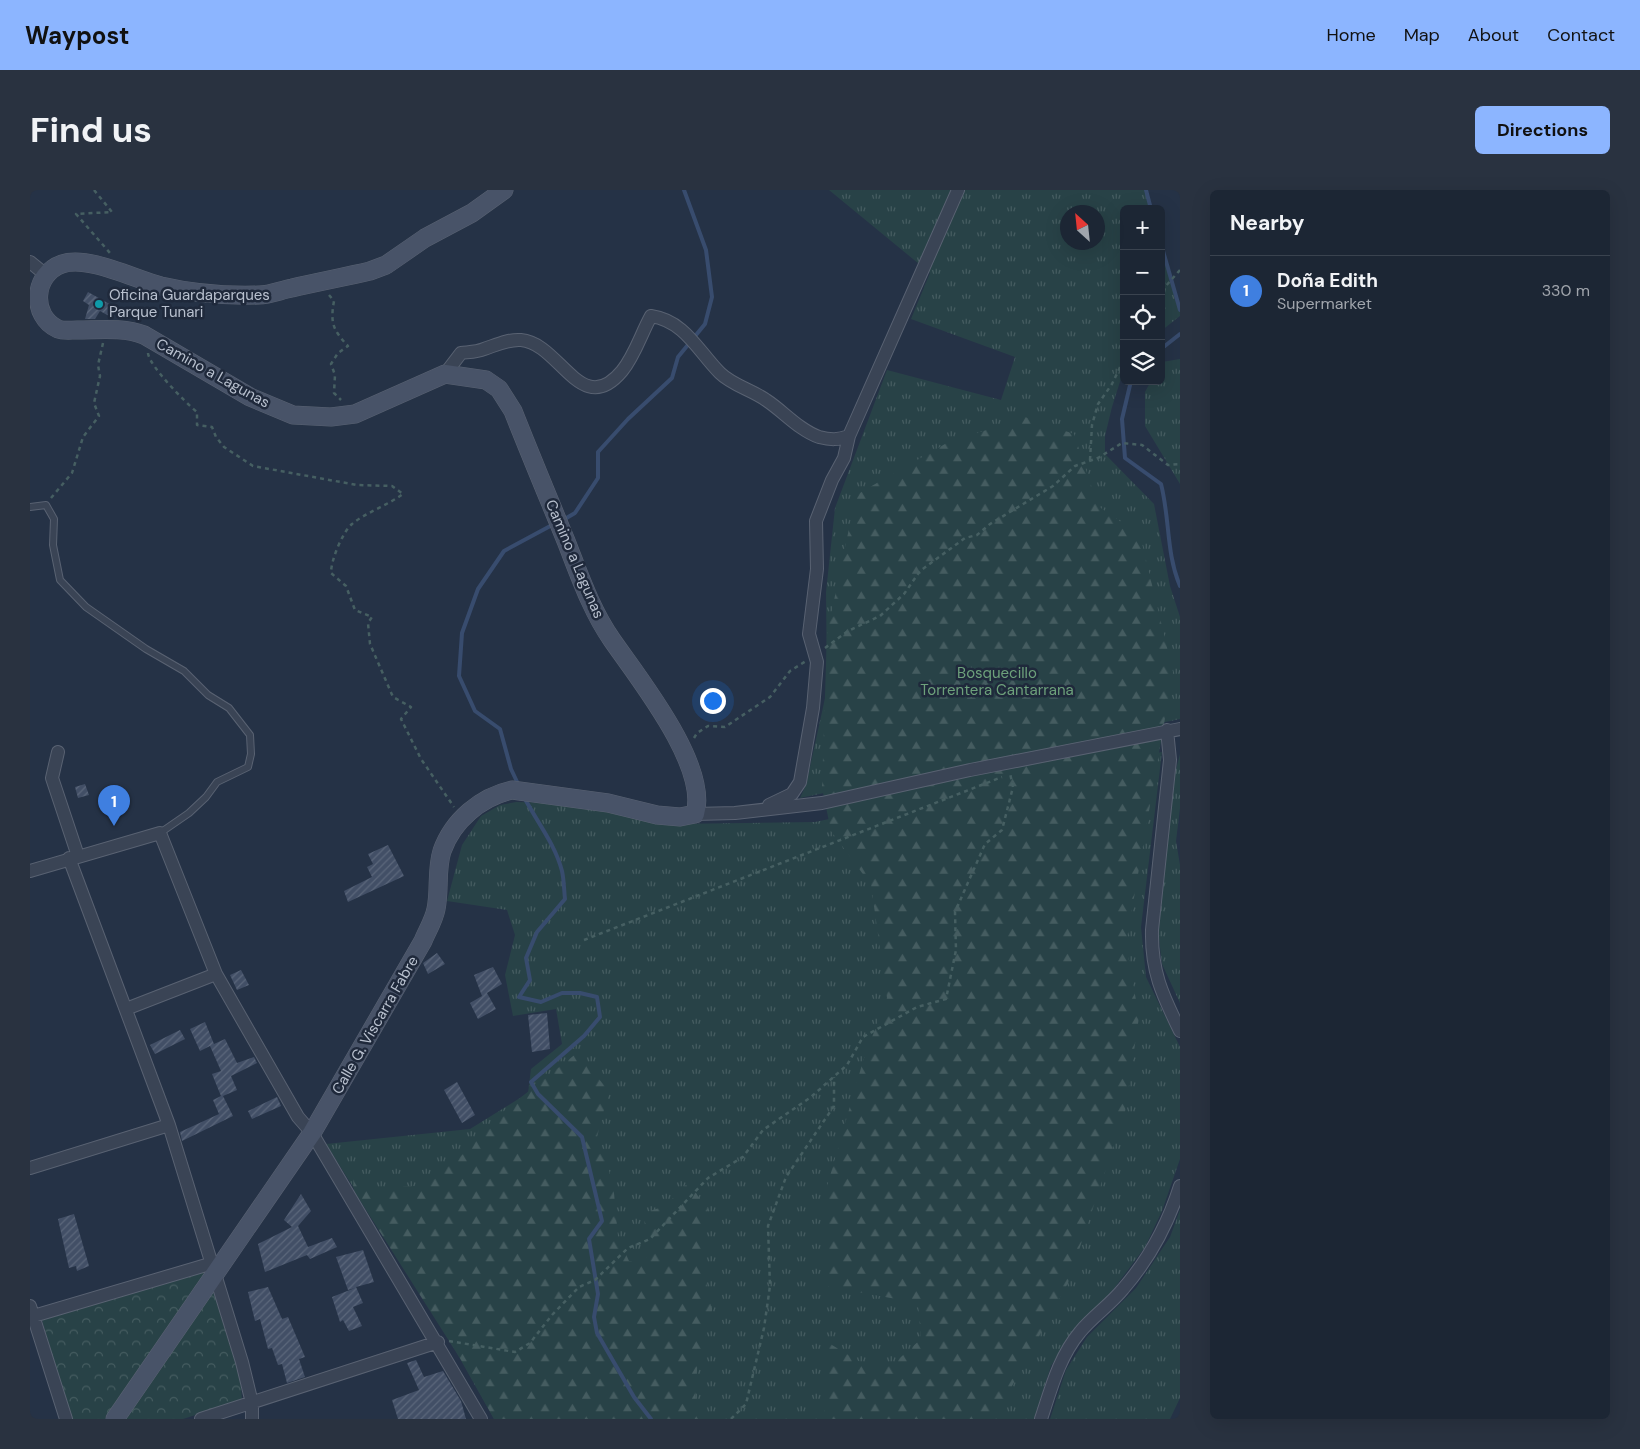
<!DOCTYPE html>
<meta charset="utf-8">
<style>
body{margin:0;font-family:"DM Sans",sans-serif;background:#293240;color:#f1f3f6}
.controls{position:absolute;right:15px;top:15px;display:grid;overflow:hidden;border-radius:8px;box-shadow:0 5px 20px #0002}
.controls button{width:45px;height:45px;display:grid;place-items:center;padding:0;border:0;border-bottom:1px solid #3a434f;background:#1c2634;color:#f1f3f6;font:25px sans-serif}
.compass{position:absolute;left:1030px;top:15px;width:45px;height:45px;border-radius:50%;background:#1c2634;box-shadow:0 5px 20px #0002;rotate:333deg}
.you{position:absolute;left:682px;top:510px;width:18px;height:18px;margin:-12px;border:4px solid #fff;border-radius:50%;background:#1a73e8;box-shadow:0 0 0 8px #1a73e833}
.badge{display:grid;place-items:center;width:32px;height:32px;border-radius:50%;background:#8cb5ff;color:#fff;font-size:16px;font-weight:700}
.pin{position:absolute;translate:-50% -41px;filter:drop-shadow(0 1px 2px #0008)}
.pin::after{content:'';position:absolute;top:26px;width:18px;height:15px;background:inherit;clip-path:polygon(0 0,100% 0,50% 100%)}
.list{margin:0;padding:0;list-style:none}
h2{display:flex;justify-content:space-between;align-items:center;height:65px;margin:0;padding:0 20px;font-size:21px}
h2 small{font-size:16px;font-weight:400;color:#a0a5ac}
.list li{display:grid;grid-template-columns:32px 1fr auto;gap:15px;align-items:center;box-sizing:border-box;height:70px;padding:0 20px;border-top:1px solid #3a434f}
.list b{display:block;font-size:19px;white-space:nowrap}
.list p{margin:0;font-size:16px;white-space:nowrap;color:#a0a5ac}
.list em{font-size:16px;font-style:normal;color:#a0a5ac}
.icon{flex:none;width:28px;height:28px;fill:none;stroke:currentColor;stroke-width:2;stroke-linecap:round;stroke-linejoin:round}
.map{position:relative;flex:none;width:1150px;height:1229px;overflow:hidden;border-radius:8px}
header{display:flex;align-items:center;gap:30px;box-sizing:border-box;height:70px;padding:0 25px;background:#8cb5ff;color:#111}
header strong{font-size:24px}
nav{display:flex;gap:28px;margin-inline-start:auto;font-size:18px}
.intro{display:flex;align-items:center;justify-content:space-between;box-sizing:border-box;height:120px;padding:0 30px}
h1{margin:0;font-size:35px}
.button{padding:12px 22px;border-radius:8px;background:#8cb5ff;color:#111;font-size:18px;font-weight:700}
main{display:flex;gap:30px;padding:0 30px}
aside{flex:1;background:#1c2634;border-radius:8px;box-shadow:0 5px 20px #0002}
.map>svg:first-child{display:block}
</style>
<header>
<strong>Waypost</strong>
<nav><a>Home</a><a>Map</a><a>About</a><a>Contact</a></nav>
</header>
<div class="intro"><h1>Find us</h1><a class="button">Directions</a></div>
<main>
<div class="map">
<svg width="1150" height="1229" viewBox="0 0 1150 1229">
<defs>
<pattern id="grass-tufts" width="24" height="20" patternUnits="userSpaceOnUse" patternTransform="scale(1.25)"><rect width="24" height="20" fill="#284247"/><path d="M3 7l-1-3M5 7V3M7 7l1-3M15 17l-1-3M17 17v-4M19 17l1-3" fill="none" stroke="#455c60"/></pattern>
<pattern id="forest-firs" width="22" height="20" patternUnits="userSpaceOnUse" patternTransform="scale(1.25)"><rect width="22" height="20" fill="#284247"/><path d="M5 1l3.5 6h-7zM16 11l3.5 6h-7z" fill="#455c60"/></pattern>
<pattern id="park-crowns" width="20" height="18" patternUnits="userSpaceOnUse" patternTransform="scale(1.25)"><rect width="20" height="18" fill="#284247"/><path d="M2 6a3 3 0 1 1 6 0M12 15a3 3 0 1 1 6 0" fill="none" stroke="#455c60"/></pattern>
<pattern id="building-hatch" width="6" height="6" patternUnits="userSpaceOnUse" patternTransform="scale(1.25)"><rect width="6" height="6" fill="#424f66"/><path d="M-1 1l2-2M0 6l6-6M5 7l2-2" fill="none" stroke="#5b677b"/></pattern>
</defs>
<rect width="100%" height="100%" fill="#253246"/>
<path fill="url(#grass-tufts)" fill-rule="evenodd" d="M799 0H1116L1121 19H1094V179L1082 217 1075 246V264L1124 314 1140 396 1150 427V529L770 608 776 595 797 499 796 402 805 318 857 180 971 210 985 167 881 129 900 83ZM1038 22H1068V52H1038Z
M1131 54 1150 120V126L1131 141Z
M1150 169V294L1115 236V202L1121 191H1131L1132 172Z
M1132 562 1111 737 1116 787 1150 857V969L1132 1021 1115 1057 1083 1100 1044 1141 1021 1176 1004 1229H464L420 1151 296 954 440 939 498 903 501 879 532 854 526 819 483 826 475 785 485 745 477 720 417 711 432 655 451 626 470 615 486 612 571 614 644 634 785 632 1023 582Z
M1150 564V618L1146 651 1150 675V813L1132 774 1128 740 1144 587Z
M1150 1020V1208L1140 1229H1020L1036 1180 1057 1147 1106 1098 1140 1047Z"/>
<path fill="url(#forest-firs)" d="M995 227 1044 244 1068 316 1110 345 1143 482 1096 754 1109 827 1095 922 1038 1093 964 1229H794L797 1152 835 1175H862L891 1149 888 1113 795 1096 796 1000 833 871 857 808 841 695 801 641 792 598 797 444 826 305 915 254Z
M547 863 579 901 567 947 583 992 588 1047 599 1071 617 1073 614 1023 635 1016 658 993 678 1019 671 1064 682 1119 664 1191 668 1229H464L433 1173 324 1001 323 987 338 998 388 996 432 965 476 919Z"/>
<path fill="url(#park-crowns)" d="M178 1081 75 1229H40L12 1130Z
M186 1097 209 1169 212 1210 153 1229H93Z"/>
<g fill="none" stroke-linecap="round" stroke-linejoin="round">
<path stroke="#384c6e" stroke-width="4" d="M1116 0 1121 19
M1131 54 1150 120
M1131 159 1150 144
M1101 191 1092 229 1095 268 1131 294C1140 329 1136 363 1150 396
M533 330 545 323 568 288V262L598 229 642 188 648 167 675 134 682 107 676 60 654 0
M489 596 481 579 470 539 445 521 429 486 432 443 448 399 474 361 524 334
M494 607C507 632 525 654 532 681 534 690 534 700 535 709L507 742 496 768 500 790 489 807 511 812 532 803H550L567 807 570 827 554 846 501 892 508 904 552 947 572 1031 559 1049 568 1104 564 1127 567 1143 604 1207 621 1229"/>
</g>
<path fill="url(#building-hatch)" d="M58 102 85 117 79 126 70 121 65 129H55L59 115 53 111Z
M55 594 59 605 48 608 45 597Z
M358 655 374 686 318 712 314 701 342 687 337 677 343 674 338 664Z
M407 763 415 774 398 784 393 773Z
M463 777 472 794 457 803 466 819 448 829 440 813 452 806 444 785Z
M211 780 219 795 207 800 200 785Z
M517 823 520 859 502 862 498 825Z
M175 832 184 854 195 849 207 873 224 867 227 873 201 886 207 900 193 906 203 926 152 951 150 942 189 924 183 910 191 906 182 884 191 881 180 856 170 861 160 839Z
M150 840 155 849 125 864 120 855Z
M427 892 445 925 432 933 414 900Z
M247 907 251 916 222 929 218 921Z
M271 1004 281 1021 268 1036 278 1057 302 1048 307 1057 280 1069 277 1065 235 1082 228 1054 262 1037 254 1030Z
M44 1024 59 1076 47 1081 46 1076 39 1078 28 1029Z
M333 1060 344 1092 326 1097 333 1113 323 1117 332 1136 319 1141 313 1130 310 1132 302 1107 325 1098 318 1100 306 1067Z
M238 1097 252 1129 258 1127 275 1167 269 1169 275 1187 257 1193 252 1174 248 1175 242 1158 238 1159 230 1129 225 1131 218 1102Z
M386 1170 394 1187 413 1181 431 1211 436 1229H368L362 1210 389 1200 377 1173Z"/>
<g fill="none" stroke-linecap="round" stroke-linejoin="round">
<g stroke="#596272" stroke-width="8">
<path id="lane" d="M0 317 16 315 24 329 23 355 30 390 56 417 116 459 154 481 178 505 199 518 220 545 221 564 218 577 187 592 176 607 159 623 130 643"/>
</g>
<g stroke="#596272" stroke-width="14">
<path id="street" d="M0 72 16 85
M415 184 431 163C439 162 447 162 454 159 466 155 478 149 491 150 530 153 551 230 592 181 605 165 611 144 621 126 655 131 668 161 690 183 702 195 722 200 736 210 753 221 769 240 789 247 801 250 808 250 819 246L928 0
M1137 540 1140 570 1122 740C1121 781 1132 804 1150 841
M28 562 22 588 48 666
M739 615 762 604 770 592 783 518 787 472 779 444 787 379 786 331 802 290 814 268 819 246
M665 624 705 623 792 613 940 580 1150 539
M39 668 139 935 212 1172 222 1213V1229
M0 681 130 643 186 784 268 927 282 943 451 1229
M96 819 186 784
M0 978 139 935
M0 1116 36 1229
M0 1127 183 1073
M171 1229 408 1152
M1011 1229C1021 1199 1029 1167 1050 1142 1062 1127 1080 1115 1093 1099 1119 1069 1138 1034 1150 996"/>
</g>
<g stroke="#596272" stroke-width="19">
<path id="secondary" d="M85 1229 282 943 393 751C397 741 404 730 406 719 410 700 406 680 412 661 423 630 451 607 482 600L578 613 627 625 650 627 665 624C679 576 609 489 582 450 561 420 549 384 536 351 518 307 500 264 483 221L469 199 456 190 415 184 325 224 301 227 263 225 220 207 114 145C93 137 69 140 47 140 41 140 33 141 28 139 0 126 3 84 32 74 58 65 104 89 131 96 161 103 197 106 229 105 240 105 251 100 262 98 288 92 314 87 340 81L356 75 395 48 442 23 474 0"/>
</g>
<path stroke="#465f62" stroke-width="2.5" stroke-dasharray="4 4" stroke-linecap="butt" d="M64 0 82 22 46 24 80 63
M299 105 304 111C300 133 303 140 318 156L308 163 301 174 305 185 304 203 311 210
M1131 118 1135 97 1150 80
M118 163C119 176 156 213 167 222V235L182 237 186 247 194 257 223 276 327 295 362 296 373 304C358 315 335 323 322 334 312 343 301 370 301 383L316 396 325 420 342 427 338 433 340 454 363 507 381 517 371 529 391 569 424 617
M1060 270 1062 235 1068 214 1082 194 1094 169
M21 308 42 283 53 247 69 226 64 213 70 186 68 175 73 153
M795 458 818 441 850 426 874 404 890 381 935 348 947 345 960 334 1023 296 1045 276 1068 268 1092 253 1112 255 1138 275 1150 274
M664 548 667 543 678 536 695 537 740 507 760 481 776 471
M554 750 972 587
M419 1151 485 1162 500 1153 522 1125 549 1097 565 1090 598 1058 620 1049 678 988 713 967 733 940 781 907 817 875 833 847 887 817 916 809 926 760 925 722 955 654 972 640 983 597 980 583
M701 1229 716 1214 734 1138 740 1096 738 1036 756 987 804 916V887
M1149 1229 1150 1228"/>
<use href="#lane" stroke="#3a4455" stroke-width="6"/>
<use href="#street" stroke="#3a4455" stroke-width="12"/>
<use href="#secondary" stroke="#485368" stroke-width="18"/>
</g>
<circle fill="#0f9aa8" stroke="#1f293b" stroke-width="2" cx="69" cy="114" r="5"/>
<g text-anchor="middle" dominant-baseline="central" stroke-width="5" stroke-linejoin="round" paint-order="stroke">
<g font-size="15" fill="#b8c0ce" stroke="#1f293b" text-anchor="start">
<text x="79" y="105">Oficina Guardaparques<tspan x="79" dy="17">Parque Tunari</tspan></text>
</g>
<g font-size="15" fill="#b8c0ce" stroke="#1f293b">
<text transform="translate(183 183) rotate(29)">Camino a Lagunas</text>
<text transform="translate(545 369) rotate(67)">Camino a Lagunas</text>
<text transform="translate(345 835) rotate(-60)">Calle G. Viscarra Fabre</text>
</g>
<g font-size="15" fill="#6da17b" stroke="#1f293b">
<text x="967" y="483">Bosquecillo<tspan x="967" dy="17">Torrentera Cantarrana</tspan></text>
</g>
</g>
</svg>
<div class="controls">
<button>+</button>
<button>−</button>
<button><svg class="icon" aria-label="locate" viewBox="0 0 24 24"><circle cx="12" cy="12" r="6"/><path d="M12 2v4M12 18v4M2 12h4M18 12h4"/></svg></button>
<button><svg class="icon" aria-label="layers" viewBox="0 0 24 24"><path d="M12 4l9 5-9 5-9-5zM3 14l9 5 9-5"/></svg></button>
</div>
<svg class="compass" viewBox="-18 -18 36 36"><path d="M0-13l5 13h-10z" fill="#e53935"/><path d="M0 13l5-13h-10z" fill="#a0a5ac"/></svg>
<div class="you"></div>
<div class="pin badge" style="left:84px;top:636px;background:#3f7fe0">1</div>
</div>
<aside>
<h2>Nearby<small></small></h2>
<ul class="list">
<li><span class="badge" style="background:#3f7fe0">1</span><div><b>Doña Edith</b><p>Supermarket</p></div><em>330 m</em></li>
</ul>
</aside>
</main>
